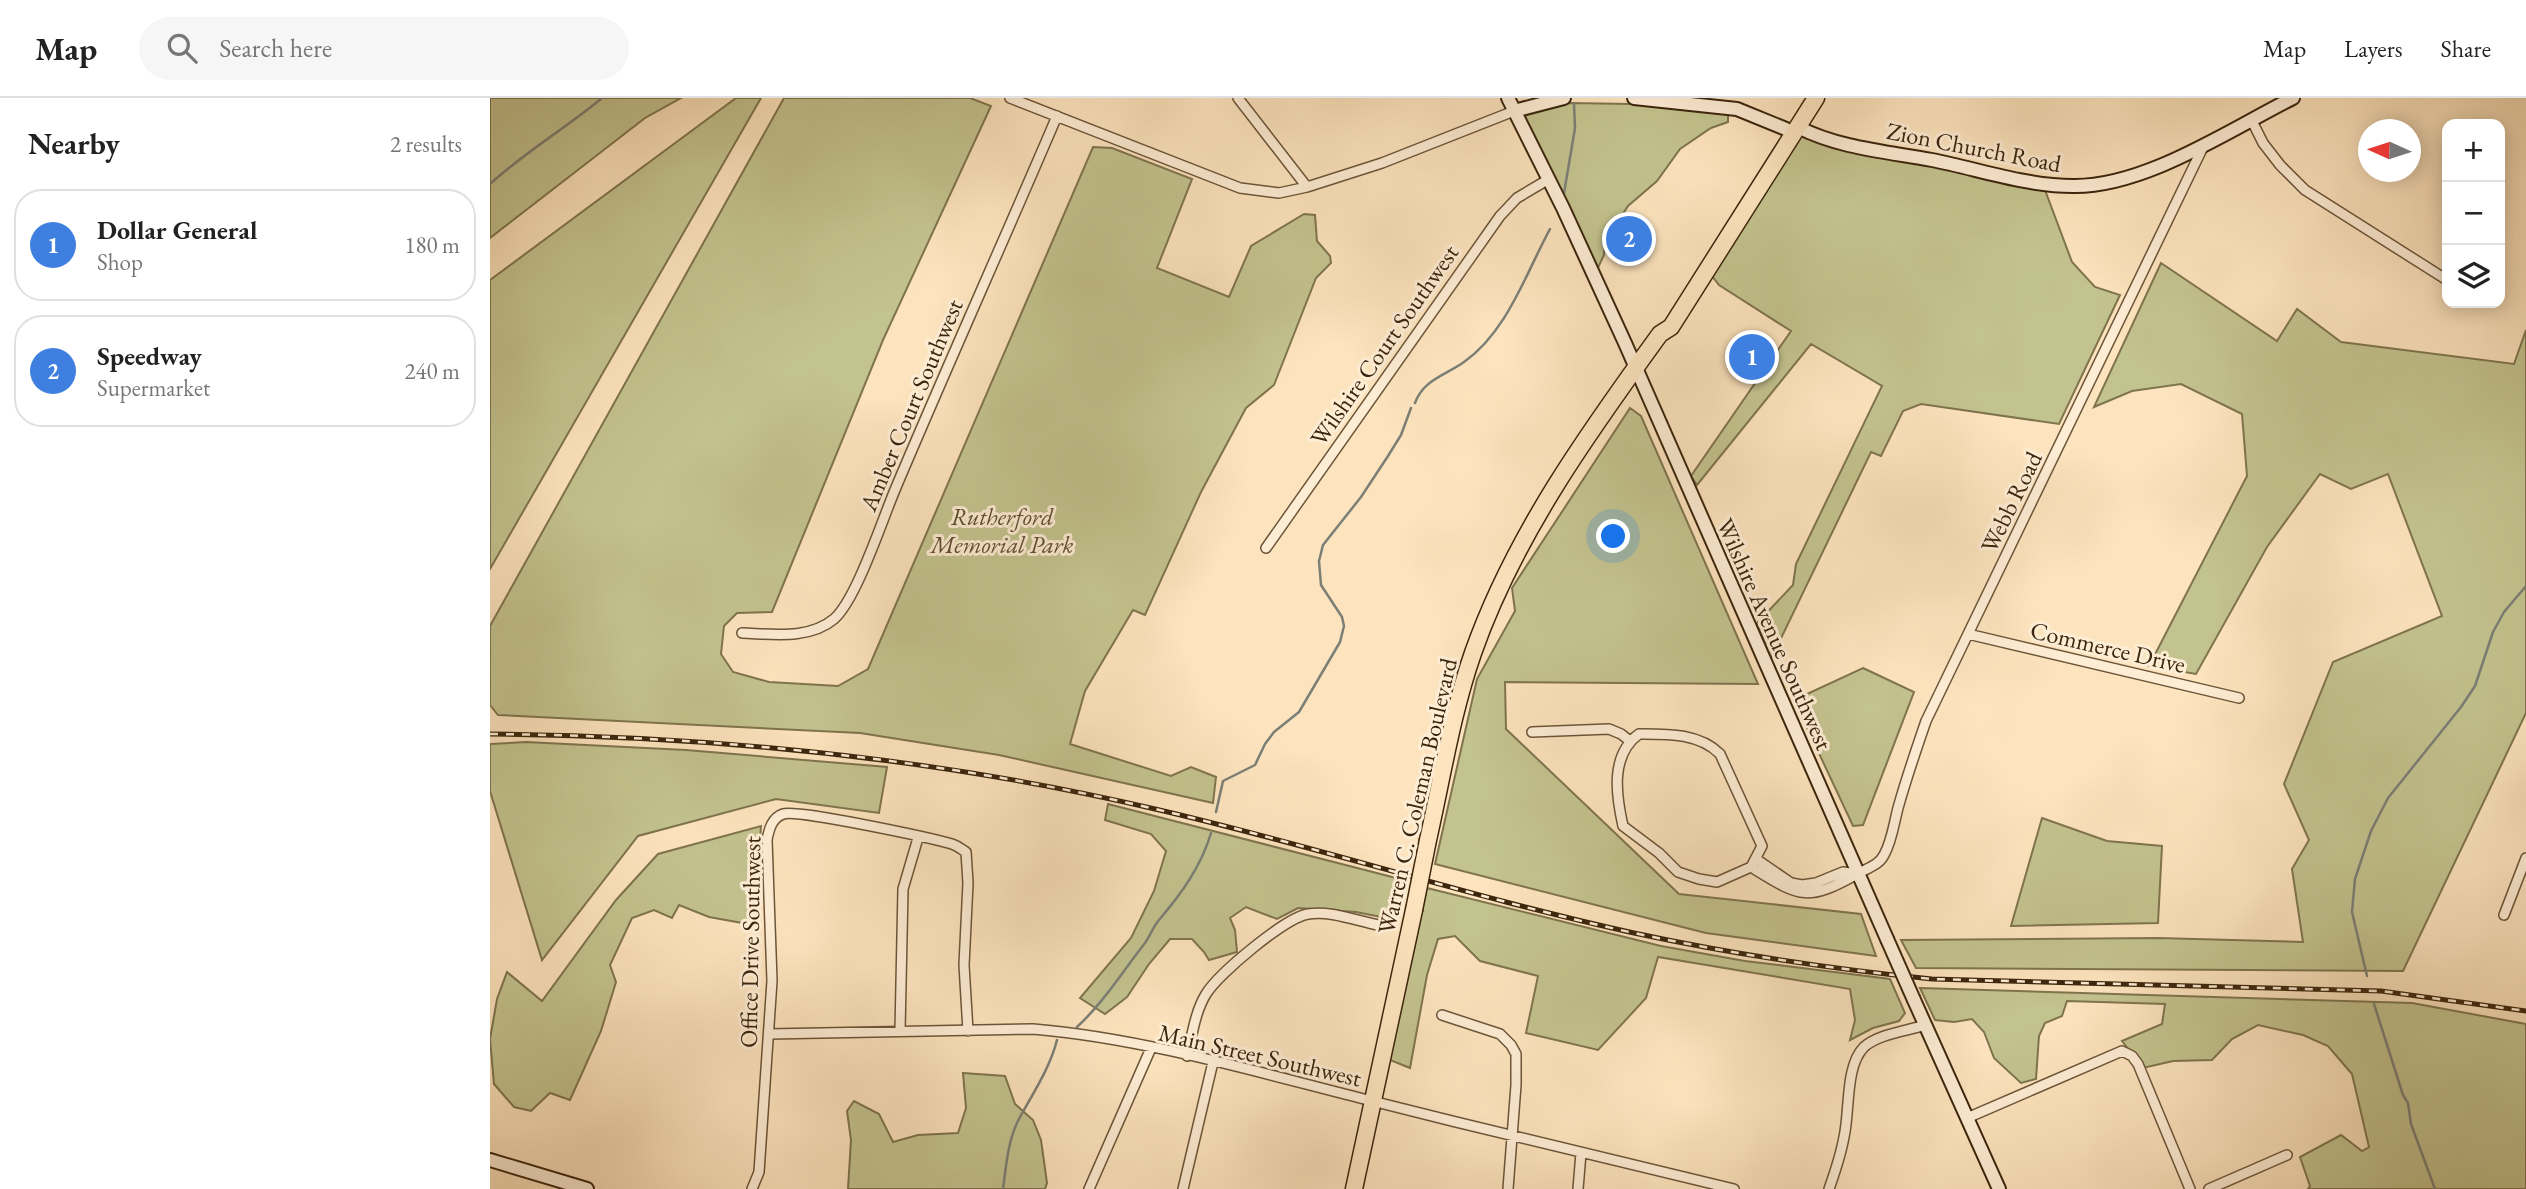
<!DOCTYPE html>
<meta charset="utf-8">
<style>
body{margin:0;font-family:"EB Garamond",serif;background:#f6f6f6;color:#222}
.controls{position:absolute;right:21px;top:21px;display:grid;overflow:hidden;border-radius:14px;box-shadow:0 4px 18px #0003}
.controls button{width:63px;height:63px;display:grid;place-items:center;padding:0;border:0;border-bottom:2px solid #e0e0e0;background:#fff;color:#222;font:35px sans-serif}
.compass{position:absolute;left:1868px;top:21px;width:63px;height:63px;border-radius:50%;background:#fff;box-shadow:0 4px 18px #0003;rotate:273deg}
.you{position:absolute;left:1124px;top:439px;width:24px;height:24px;margin:-18px;border:5px solid #fff;border-radius:50%;background:#1a73e8;box-shadow:0 0 0 10px #1a73e833}
.badge{display:grid;place-items:center;width:46px;height:46px;border-radius:50%;background:#2563eb;color:#fff;font-size:23px;font-weight:700}
.pin{position:absolute;translate:-50% -50%;border:4px solid #fff;box-shadow:0 2px 7px #0006}
.list{margin:0;padding:0;list-style:none}
h2{display:flex;justify-content:space-between;align-items:center;height:91px;margin:0;padding:0 28px;font-size:30px}
h2 small{font-size:23px;font-weight:400;color:#767676}
.list li{display:grid;grid-template-columns:46px 1fr auto;gap:21px;align-items:center;box-sizing:border-box;height:112px;margin:0 14px 14px;padding:0 14px;border:2px solid #e0e0e0;border-radius:28px}
.list b{display:block;font-size:26px;white-space:nowrap}
.list p{margin:0;font-size:23px;white-space:nowrap;color:#767676}
.list em{font-size:23px;font-style:normal;color:#767676}
.icon{flex:none;width:38px;height:38px;fill:none;stroke:currentColor;stroke-width:2;stroke-linecap:round;stroke-linejoin:round}
.map{position:relative;flex:none;width:2036px;height:1091px;overflow:hidden}
header{display:flex;align-items:center;gap:42px;box-sizing:border-box;height:98px;padding:0 35px;background:#fff;border-bottom:2px solid #e0e0e0}
header strong{font-size:33px}
nav{display:flex;gap:38px;margin-inline-start:auto;font-size:24px}
.search{width:490px;height:63px;background:#f6f6f6;display:flex;align-items:center;gap:18px;box-sizing:border-box;padding:0 24px;border-radius:38px;color:#767676;font-size:26px}
main{display:flex}
aside{flex:1;background:#fff}
.map>svg:first-child{display:block}
</style>
<header>
<strong>Map</strong>
<div class="search"><svg class="icon" aria-label="search" viewBox="0 0 24 24"><circle cx="10" cy="10" r="6"/><path d="M15 15l6 6"/></svg>Search here</div>
<nav><a>Map</a><a>Layers</a><a>Share</a></nav>
</header>
<main>
<aside>
<h2>Nearby<small>2 results</small></h2>
<ul class="list">
<li><span class="badge" style="background:#3f7fe0">1</span><div><b>Dollar General</b><p>Shop</p></div><em>180 m</em></li>
<li><span class="badge" style="background:#3f7fe0">2</span><div><b>Speedway</b><p>Supermarket</p></div><em>240 m</em></li>
</ul>
</aside>
<div class="map">
<svg width="2036" height="1091" viewBox="0 0 2036 1091">
<rect width="100%" height="100%" fill="#fde4be"/>
<filter id="stains"><feTurbulence type="fractalNoise" baseFrequency=".00286" numOctaves="4"/><feColorMatrix values="0 0 0 0 .2 0 0 0 0 .09 0 0 0 0 .02 0 0 0 .5 -.17"/></filter>
<radialGradient id="worn" r=".72"><stop offset=".6" stop-color="#630" stop-opacity="0"/><stop offset="1" stop-color="#630" stop-opacity=".3"/></radialGradient>
<path fill="#c3c38f" stroke="#7f744e" stroke-width="2" d="M0 0H191L155 20 0 140Z
M246 0H271L0 471V182Z
M294 0H480L501 8 393 242 282 514 247 515 234 528 231 556 243 574 279 584 348 588 378 571 603 49 622 50 702 81 667 170 739 199 761 148 814 116 825 117 827 143 840 158 841 165 826 180 784 287 756 310 711 394 655 517 643 512 595 593 580 646 681 678 701 669 726 679 723 705 509 657 370 635 8 617 0 607V528Z
M1079 5 1142 6 1238 16V24L1221 30 1190 51 1167 83 1138 108 1115 144 1114 157 1106 174 1034 17 1057 9Z
M1311 35 1322 42 1555 92 1582 164 1605 189 1630 197 1569 326 1431 306 1413 313 1391 358 1381 354 1281 561 1267 525 1303 487 1306 466 1392 288 1321 246 1207 387 1201 378 1301 233 1229 187 1222 178Z
M1671 165 1787 243 1807 211 1851 244 2024 266 2036 232V615L1913 873 1426 870 1411 842 1668 840 1813 844 1802 771 1819 742 1794 686 1843 564 1952 518 1898 376 1861 391 1830 376 1777 449 1706 576 1659 568 1757 378 1752 316 1691 286 1642 293 1604 309Z
M1140 310 1151 318 1268 586 1015 584 1016 631 1189 796 1371 816 1386 858 1216 835 945 766 987 581 1025 513 1022 490Z
M1373 570 1424 594 1373 727 1363 728 1304 602Z
M36 644 196 652 397 669 389 715 286 701 148 738 52 862 0 693V646Z
M618 706 910 781 901 821 866 814 808 810 787 821 756 809 740 820 745 832 747 854 719 862 714 854 702 841H680L659 866 637 899 615 916 590 900 641 840 664 793 676 753 661 736 615 722Z
M1552 720 1617 743 1672 748 1668 825 1521 828Z
M271 728 267 779 269 828 219 819 189 807 182 820 164 812 142 820 120 867 126 884 111 933 80 1002 60 995 41 1013 24 1009 4 986 0 941 7 901 17 874 52 903 126 802 168 756Z
M937 790 1171 848 1255 863 1400 881 1415 915 1409 923 1383 930 1360 942 1365 922 1360 891 1168 859 1156 900 1108 952 1036 935 1048 878 990 863 965 838 948 841 937 877 920 970 900 962Z
M1430 890 1922 905 2036 926V1091H1818L1820 1088 1810 1059 1851 1037 1872 1053 1879 1049 1862 976 1838 948 1813 937 1768 927 1742 941 1722 962 1683 963 1653 970 1632 943 1672 926 1675 906 1577 903 1572 918 1555 925 1549 938 1546 981 1531 985 1504 960 1494 934 1482 921 1464 924 1445 922Z
M473 975 515 978 525 1006 543 1022 551 1042 557 1085 555 1091H358L361 1042 357 1013 364 1003 389 1016 403 1044 428 1037 468 1035 476 1010Z"/>
<g fill="none" stroke-linecap="round" stroke-linejoin="round">
<path stroke="#7b7f76" stroke-width="2.5" d="M0 86C35 54 76 30 112 0
M1074 95 1085 30 1084 6
M925 305C933 282 956 277 974 264 1017 234 1036 175 1060 131
M726 714 733 683 765 667 775 646 784 634 809 614 850 544 854 528 852 519 831 487 829 463 833 447 871 399 898 358 911 337 921 310
M1877 878 1862 814 1865 781 1881 733 1898 700 1971 609 1985 588 2003 534 2014 514 2036 488
M1884 906 1913 997 1918 1005 1921 1026 1945 1091
M587 929C613 905 633 873 655 845 660 838 663 829 669 822 691 796 711 769 721 735
M513 1091C516 1069 518 1041 529 1021 543 995 560 970 567 942"/>
<g stroke="#6c5538" stroke-width="12">
<path id="street" d="M520 0 750 90 789 95 817 89 892 65 1024 13
M748 0 817 89
M1761 21 1773 45 1790 67 1815 92 1957 182
M776 450 1010 118 1027 100 1059 81
M252 535C282 536 319 542 344 521 367 501 393 419 407 387 459 264 514 142 567 18
M1478 536 1749 600
M1042 634 1119 631 1131 636 1140 643
M1149 636C1177 636 1209 635 1230 656L1272 748 1261 769 1227 784 1209 781 1188 774 1169 755 1133 728C1126 697 1120 657 1149 636Z
M1266 761 1301 785 1312 787 1326 785 1353 774 1368 776
M1261 769C1310 799 1316 805 1369 775 1378 770 1389 767 1394 757 1402 743 1404 725 1408 710 1416 681 1426 652 1436 623L1714 47
M2014 817 2036 760
M952 917 1010 936 1021 947 1026 956V987L1018 1091
M410 933 413 791 428 740
M279 936 543 931C652 940 767 974 874 1001 997 1032 1120 1062 1244 1091
M697 958C702 938 705 914 716 896 729 875 795 820 818 816 840 812 867 823 888 827
M1477 1020 1632 953 1642 958 1648 966 1700 1091
M262 1091 269 1074 282 883 277 742C279 731 282 720 293 716 307 711 441 740 462 746 468 748 471 751 476 754L478 785 474 867 478 933
M599 1091 661 950
M693 1091 723 964
M1088 1091 1091 1055
M1339 1091C1345 1074 1351 1056 1354 1039 1360 1013 1355 968 1374 949 1388 936 1417 933 1435 927
M1719 1091 1797 1057"/>
</g>
<g stroke="#3b250c" stroke-width="16">
<path id="secondary" d="M1018 0 1073 110 1135 245 1397 841
M1144 0 1247 11 1296 31
M1024 13 1074 0
M1308 29C1348 50 1399 54 1442 62 1488 71 1536 88 1583 88 1655 89 1739 32 1803 0
M1424 902 1509 1091
M0 1062 97 1091"/>
</g>
<g stroke="#3b250c" stroke-width="19">
<path id="highway" d="M938 742C952 680 962 615 983 555 1024 438 1098 335 1170 236L1181 229 1326 0
M864 1091 924 812"/>
</g>
<use href="#street" stroke="#feedd5" stroke-width="9"/>
<use href="#secondary" stroke="#feedd5" stroke-width="12"/>
<use href="#highway" stroke="#fde4be" stroke-width="16"/>
<g stroke="#3b250c" stroke-width="5">
<path id="rail" d="M0 636C224 638 447 660 665 711 826 748 983 800 1144 835 1242 856 1342 871 1442 881L1891 893 2036 913"/>
</g>
<use href="#rail" stroke="#feedd5" stroke-width="2.5" stroke-dasharray="8" stroke-linecap="butt"/>
<g stroke="#3b250c" stroke-width="16" stroke-linecap="butt">
<path id="secondary-bridge" d="M1397 841 1424 902"/>
</g>
<g stroke="#3b250c" stroke-width="19" stroke-linecap="butt">
<path id="highway-bridge" d="M924 812 938 742"/>
</g>
<use href="#secondary-bridge" stroke="#feedd5" stroke-width="12"/>
<use href="#highway-bridge" stroke="#fde4be" stroke-width="16"/>
</g>
<g text-anchor="middle" dominant-baseline="central" stroke-width="6" stroke-linejoin="round" paint-order="stroke">
<g font-size="24" fill="#3b250c" stroke="#feedd5">
<text transform="translate(1484 49) rotate(11)">Zion Church Road</text>
<text transform="translate(894 247) rotate(-55)">Wilshire Court Southwest</text>
<text transform="translate(421 307) rotate(-67)">Amber Court Southwest</text>
<text transform="translate(1521 404) rotate(-64)">Webb Road</text>
<text transform="translate(1285 536) rotate(66)">Wilshire Avenue Southwest</text>
<text transform="translate(1618 549) rotate(13)">Commerce Drive</text>
<text transform="translate(927 698) rotate(-77)">Warren C. Coleman Boulevard</text>
<text transform="translate(260 844) rotate(-89)">Office Drive Southwest</text>
<text transform="translate(770 957) rotate(13)">Main Street Southwest</text>
</g>
<g font-size="24" font-style="italic" fill="#5d4c2d" stroke="#feedd5">
<text x="512" y="418">Rutherford<tspan x="512" dy="28">Memorial Park</tspan></text>
</g>
</g>
<rect width="100%" height="100%" filter="url(#stains)"/>
<rect width="100%" height="100%" fill="url(#worn)"/>
</svg>
<div class="controls">
<button>+</button>
<button>−</button>
<button><svg class="icon" aria-label="layers" viewBox="0 0 24 24"><path d="M12 4l9 5-9 5-9-5zM3 14l9 5 9-5"/></svg></button>
</div>
<svg class="compass" viewBox="-18 -18 36 36"><path d="M0-13l5 13h-10z" fill="#e53935"/><path d="M0 13l5-13h-10z" fill="#767676"/></svg>
<div class="you"></div>
<div class="pin badge" style="left:1262px;top:259px;background:#3f7fe0">1</div>
<div class="pin badge" style="left:1139px;top:141px;background:#3f7fe0">2</div>
</div>
</main>
